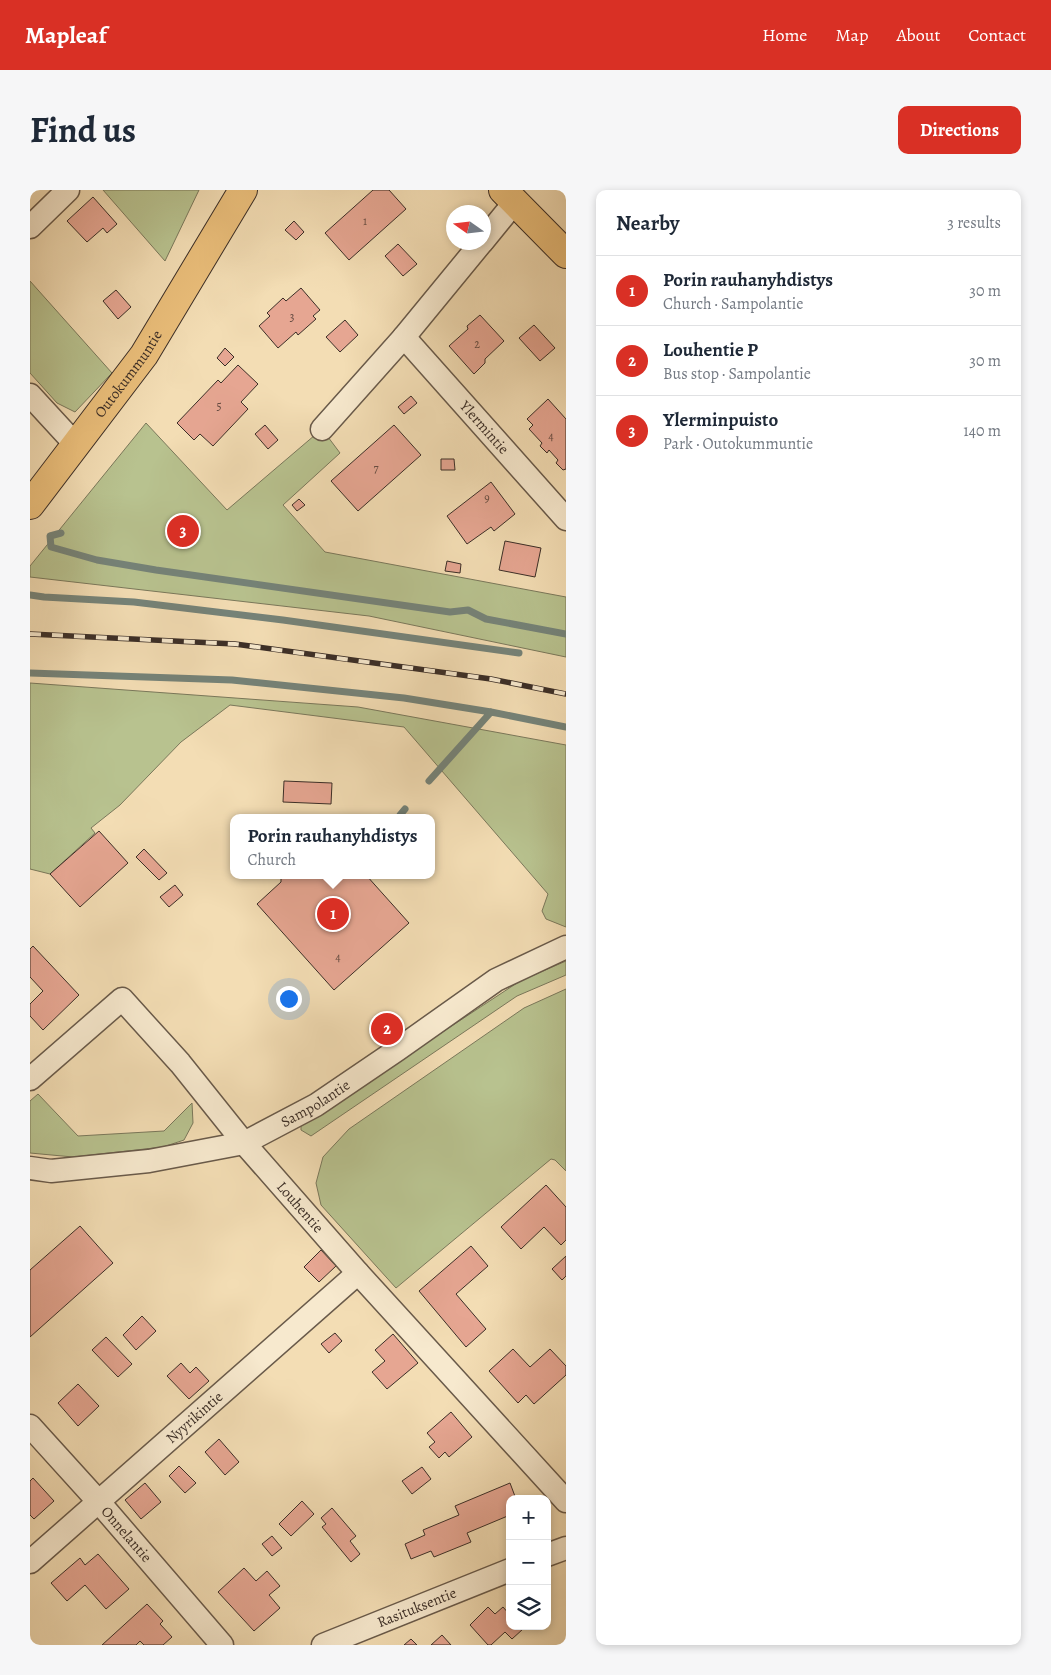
<!DOCTYPE html>
<meta charset="utf-8">
<style>
body{margin:0;font-family:Alegreya,serif;background:#f6f6f7;color:#1f2937}
.controls{position:absolute;right:15px;bottom:15px;display:grid;overflow:hidden;border-radius:10px;box-shadow:0 2px 8px #0003}
.controls button{width:45px;height:45px;display:grid;place-items:center;padding:0;border:0;border-bottom:1px solid #e0e1e3;background:#fff;color:#1f2937;font:25px sans-serif}
.compass{position:absolute;left:416px;top:15px;width:45px;height:45px;border-radius:50%;background:#fff;box-shadow:0 2px 8px #0003;rotate:284deg}
.you{position:absolute;left:258px;top:808px;width:18px;height:18px;margin:-12px;border:4px solid #fff;border-radius:50%;background:#1a73e8;box-shadow:0 0 0 8px #1a73e833}
.badge{display:grid;place-items:center;width:32px;height:32px;border-radius:50%;background:#d93025;color:#fff;font-size:16px;font-weight:700}
.pin{position:absolute;translate:-50% -50%;border:2px solid #fff;box-shadow:0 1px 5px #0006}
.popup{position:absolute;left:200px;top:624px;width:205px;height:65px;box-sizing:border-box;display:grid;place-content:center;border-radius:10px;background:#fff;filter:drop-shadow(0 1px 4px #0005);font-size:16px;white-space:nowrap;color:#747a83}
.popup b{font-size:19px;color:#1f2937}
.popup::after{content:'';position:absolute;left:50%;top:100%;margin-left:-10px;border:10px solid transparent;border-top-color:#fff}
.list{margin:0;padding:0;list-style:none}
h2{display:flex;justify-content:space-between;align-items:center;height:65px;margin:0;padding:0 20px;font-size:21px}
h2 small{font-size:16px;font-weight:400;color:#747a83}
.list li{display:grid;grid-template-columns:32px 1fr auto;gap:15px;align-items:center;box-sizing:border-box;height:70px;padding:0 20px;border-top:1px solid #e0e1e3}
.list b{display:block;font-size:19px;white-space:nowrap}
.list p{margin:0;font-size:16px;white-space:nowrap;color:#747a83}
.list em{font-size:16px;font-style:normal;color:#747a83}
.icon{flex:none;width:28px;height:28px;fill:none;stroke:currentColor;stroke-width:2;stroke-linecap:round;stroke-linejoin:round}
.map{position:relative;flex:none;width:536px;height:1455px;overflow:hidden;border-radius:10px}
header{display:flex;align-items:center;gap:30px;box-sizing:border-box;height:70px;padding:0 25px;background:#d93025;color:#fff}
header strong{font-size:24px}
nav{display:flex;gap:28px;margin-inline-start:auto;font-size:18px}
.intro{display:flex;align-items:center;justify-content:space-between;box-sizing:border-box;height:120px;padding:0 30px}
h1{margin:0;font-size:35px}
.button{padding:12px 22px;border-radius:10px;background:#d93025;color:#fff;font-size:18px;font-weight:700}
main{display:flex;gap:30px;padding:0 30px}
aside{flex:1;background:#fff;border-radius:10px;box-shadow:0 2px 8px #0003}
.map>svg:first-child{display:block}
</style>
<header>
<strong>Mapleaf</strong>
<nav><a>Home</a><a>Map</a><a>About</a><a>Contact</a></nav>
</header>
<div class="intro"><h1>Find us</h1><a class="button">Directions</a></div>
<main>
<div class="map">
<svg width="536" height="1455" viewBox="0 0 536 1455">
<rect width="100%" height="100%" fill="#f3ddb4"/>
<filter id="stains"><feTurbulence type="fractalNoise" baseFrequency=".004" numOctaves="4"/><feColorMatrix values="0 0 0 0 .2 0 0 0 0 .09 0 0 0 0 .02 0 0 0 .5 -.17"/></filter>
<radialGradient id="worn" r=".72"><stop offset=".6" stop-color="#630" stop-opacity="0"/><stop offset="1" stop-color="#630" stop-opacity=".3"/></radialGradient>
<path fill="#b8c28f" stroke="#7a785b" d="M73 0H169L135 71Z
M0 91 82 183 45 222 27 213 0 183Z
M116 233 197 320 292 239 310 263 253 315 295 362 536 407V467L339 426 0 387V376Z
M0 493 328 517 536 555V737L516 729 512 721 518 704 374 537 200 515 151 552 90 615 61 638 65 643 20 684 0 679Z
M536 771V785L487 806 281 946 271 940V935L490 791Z
M536 799V981L525 970 521 969 366 1098 291 1015 286 993 293 967 319 939 494 818Z
M8 904 48 946 134 941 162 913 163 933 154 950 133 957 43 967 0 963V911Z"/>
<g fill="none" stroke-linecap="round" stroke-linejoin="round">
<path stroke="#758379" stroke-width="7" d="M31 343 20 346 21 357 67 370 126 380 420 422 438 420 456 429 536 444
M0 405 14 407 104 412 253 430 489 463
M0 483 202 490 374 508 461 522 536 537
M399 591 461 522
M370 625 375 619"/>
</g>
<path fill="#e6a692" stroke="#3b2e27" d="M343 0H359L376 19 319 70 295 43Z
M63 7 87 34 77 43 73 38 57 52 37 31Z
M264 31 274 42 266 50 255 40Z
M368 54 387 74 373 86 355 66Z
M271 98 290 120 283 126 286 129 268 145 266 142 248 158 229 136 240 126 237 123 253 108 256 111Z
M86 100 101 117 88 129 73 111Z
M450 125 474 151 455 169V173L444 184 419 156 438 139 437 136Z
M315 130 328 145 310 162 296 147Z
M504 135 525 158 510 171 489 148Z
M195 158 204 167 195 176 187 168Z
M208 175 228 194 211 212 218 219 183 256 170 244 164 250 147 233 188 190 191 193Z
M381 206 387 213 374 224 368 217Z
M518 209 536 229V279L533 280 526 273 528 270 519 260 517 263 510 256 512 253 499 239 503 235 497 229Z
M235 235 248 250 238 259 225 244Z
M364 235 391 265 328 321 301 291Z
M411 269H424L425 280H411Z
M461 292 485 324 464 341 461 337 437 354 417 326Z
M269 309 275 315 267 321 262 315Z
M475 351 511 358 505 387 469 380Z
M417 371 431 374 430 383 415 381Z
M254 591 302 593 301 614 253 612Z
M69 641 98 673 50 717 20 684Z
M114 659 137 683 129 690 106 667Z
M251 685H336L379 733 304 800 227 714 251 692Z
M145 695 153 705 139 717 130 707Z
M3 756 49 805 13 840 0 826V814L13 801 0 787V759Z
M516 995 536 1017V1050L531 1055 514 1037 491 1059 471 1037Z
M50 1036 83 1073 0 1147V1080Z
M441 1056 458 1076 426 1104 456 1139 436 1157 389 1101Z
M291 1060 306 1076 289 1092 274 1077Z
M536 1066V1086L532 1090 522 1079Z
M112 1126 126 1141 106 1160 93 1145Z
M305 1143 312 1151 299 1163 291 1154Z
M363 1144 388 1173 357 1199 342 1182 355 1171 345 1160Z
M76 1147 102 1174 88 1187 62 1160Z
M483 1159 500 1177 520 1159 536 1176V1185L504 1214 496 1205 488 1213 459 1181Z
M151 1173 160 1183 166 1177 179 1191 159 1209 137 1186Z
M48 1194 69 1216 48 1236 28 1213Z
M421 1222 442 1247 419 1267 415 1262 409 1268 399 1257 405 1252 397 1243Z
M189 1249 209 1272 195 1285 175 1262Z
M149 1276 166 1293 155 1303 139 1286Z
M392 1277 401 1289 382 1304 372 1291Z
M3 1288 24 1311 4 1329 0 1325V1291Z
M115 1293 131 1312 111 1329 95 1310Z
M480 1293 486 1309H480V1325L437 1343 441 1352 404 1367 401 1361 381 1369 375 1354 395 1345 393 1340 429 1325 425 1316Z
M272 1311 284 1324 261 1346 249 1334Z
M302 1318 326 1346 320 1351 330 1364 321 1372 292 1337 296 1334 291 1328Z
M242 1346 252 1358 242 1366 232 1354Z
M68 1364 99 1399 76 1419 55 1395 37 1411 21 1393 50 1368 55 1375Z
M214 1378 226 1391 237 1381 250 1396 239 1405 250 1418 224 1441 188 1402Z
M117 1414 133 1431 130 1434 142 1447 133 1455H114L110 1451 106 1455H72Z
M458 1417 465 1424 473 1417 480 1425V1436H490L493 1439 482 1449 475 1442 461 1455H458L440 1435Z
M412 1445 421 1455H401Z
M381 1449 387 1455H374Z"/>
<g fill="none" stroke-linecap="round" stroke-linejoin="round">
<g stroke="#695a4a" stroke-width="25">
<g id="minor">
<path d="M0 37 38 0"/>
<path d="M453 51 484 13"/>
<path id="s1" d="M374 147 536 329"/>
<path d="M0 205 46 255"/>
<path d="M292 239 374 147 452 52"/>
<path id="s2" d="M0 889 92 809 150 873 214 953 328 1083 536 1311"/>
<path id="s3" d="M0 978 21 981 119 971 214 953 286 915 367 860 466 790 536 757"/>
<path id="s4" d="M0 1236 68 1311 192 1455"/>
<path d="M517 1365 536 1358"/>
<path id="s5" d="M0 1372 328 1083"/>
<path id="s6" d="M293 1455 480 1380"/>
</g>
</g>
<g stroke="#3b2e27" stroke-width="30">
<g id="major">
<path d="M473 0 536 64"/>
<path id="s7" d="M0 315 114 165 213 0"/>
</g>
</g>
<use href="#minor" stroke="#f7e9ce" stroke-width="22"/>
<use href="#major" stroke="#eabe7a" stroke-width="28"/>
<g stroke="#3b2e27" stroke-width="5.5">
<path id="rail" d="M0 444 205 454 461 489 536 504"/>
</g>
<use href="#rail" stroke="#f7e9ce" stroke-width="4" stroke-dasharray="11" stroke-linecap="butt"/>
</g>
<g text-anchor="middle" dominant-baseline="central" stroke-width="4" stroke-linejoin="round" paint-order="stroke">
<g font-size="12" fill="#664c42">
<text x="335" y="31">1</text>
<text x="262" y="127">3</text>
<text x="447" y="154">2</text>
<text x="189" y="216">5</text>
<text x="521" y="246">4</text>
<text x="346" y="278">7</text>
<text x="457" y="308">9</text>
<text x="308" y="767">4</text>
</g>
<g font-size="15" fill="#3b2e27" stroke="#f7e9ce">
<text stroke="none"><textPath href="#s7" startOffset="164">Outokummuntie</textPath></text>
<text stroke="none"><textPath href="#s1" startOffset="121">Ylermintie</textPath></text>
<text stroke="none"><textPath href="#s3" startOffset="298">Sampolantie</textPath></text>
<text stroke="none"><textPath href="#s2" startOffset="396">Louhentie</textPath></text>
<text stroke="none"><textPath href="#s5" startOffset="219">Nyyrikintie</textPath></text>
<text stroke="none"><textPath href="#s4" startOffset="145">Onnelantie</textPath></text>
<text stroke="none"><textPath href="#s6" startOffset="101">Rasituksentie</textPath></text>
</g>
</g>
<rect width="100%" height="100%" filter="url(#stains)"/>
<rect width="100%" height="100%" fill="url(#worn)"/>
</svg>
<div class="controls">
<button>+</button>
<button>−</button>
<button><svg class="icon" aria-label="layers" viewBox="0 0 24 24"><path d="M12 4l9 5-9 5-9-5zM3 14l9 5 9-5"/></svg></button>
</div>
<svg class="compass" viewBox="-18 -18 36 36"><path d="M0-13l5 13h-10z" fill="#e53935"/><path d="M0 13l5-13h-10z" fill="#747a83"/></svg>
<div class="you"></div>
<div class="pin badge" style="left:303px;top:724px">1</div>
<div class="popup"><b>Porin rauhanyhdistys</b>Church</div>
<div class="pin badge" style="left:357px;top:839px">2</div>
<div class="pin badge" style="left:153px;top:341px">3</div>
</div>
<aside>
<h2>Nearby<small>3 results</small></h2>
<ul class="list">
<li><span class="badge">1</span><div><b>Porin rauhanyhdistys</b><p>Church · Sampolantie</p></div><em>30 m</em></li>
<li><span class="badge">2</span><div><b>Louhentie P</b><p>Bus stop · Sampolantie</p></div><em>30 m</em></li>
<li><span class="badge">3</span><div><b>Ylerminpuisto</b><p>Park · Outokummuntie</p></div><em>140 m</em></li>
</ul>
</aside>
</main>
